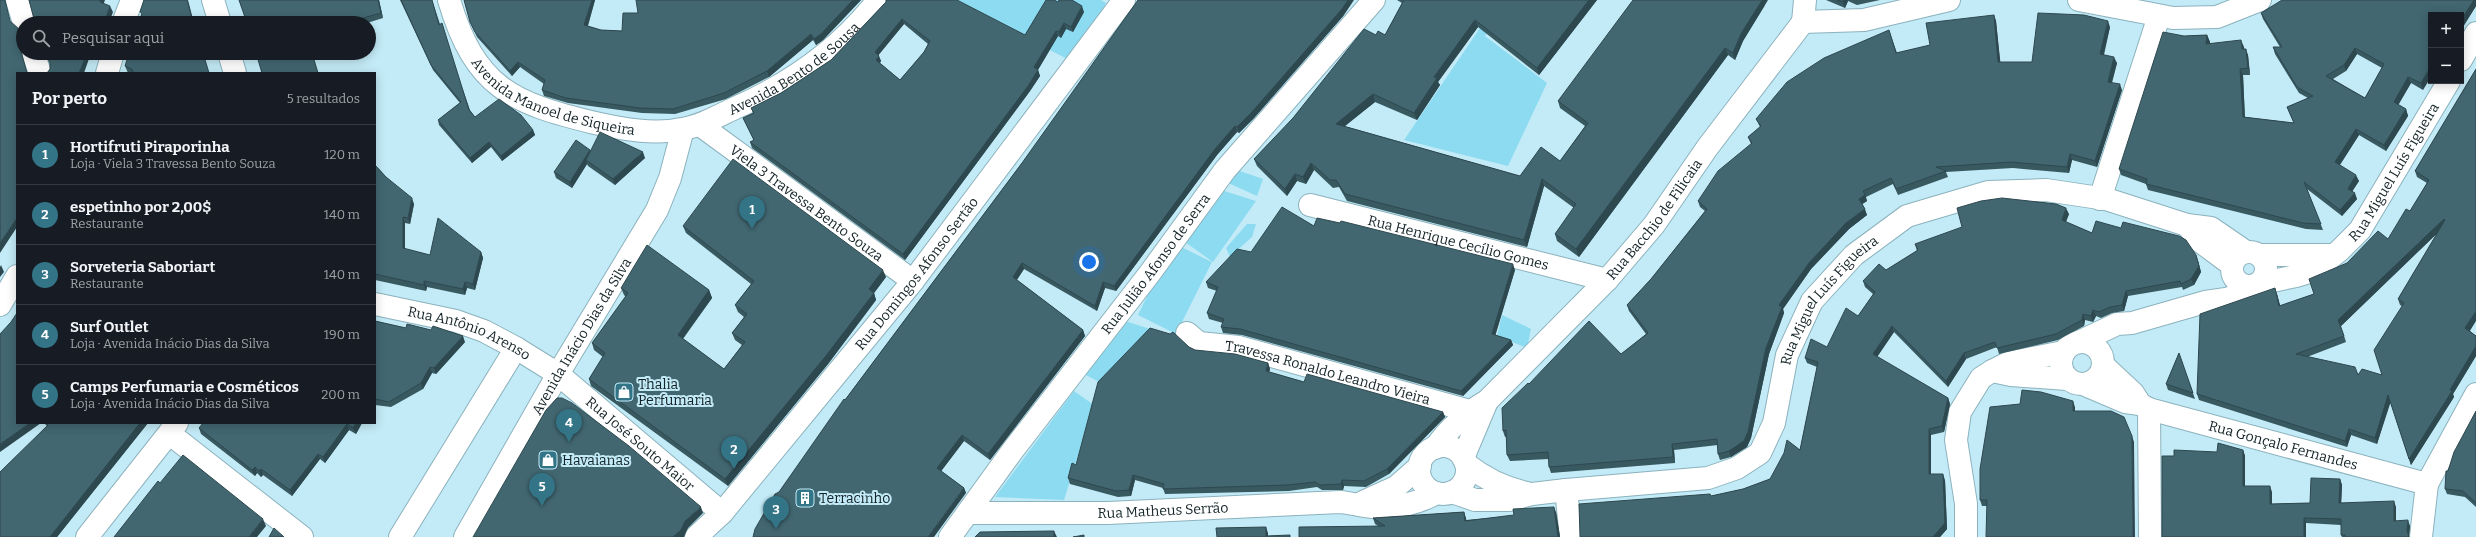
<!DOCTYPE html>
<html lang="pt">
<meta charset="utf-8">
<style>
body{margin:0;font-family:Bitter,serif;background:#242831;color:#f1f3f6}
.controls{position:absolute;right:12px;top:12px;display:grid;overflow:hidden;border-radius:0px;box-shadow:0 2px 10px #0003}
.controls button{width:36px;height:36px;display:grid;place-items:center;padding:0;border:0;border-bottom:1px solid #363941;background:#171b24;color:#f1f3f6;font:20px sans-serif}
.you{position:absolute;left:1089px;top:262px;width:14px;height:14px;margin:-10px;border:3px solid #fff;border-radius:50%;background:#1a73e8;box-shadow:0 0 0 6px #1a73e833}
.badge{display:grid;place-items:center;width:26px;height:26px;border-radius:50%;background:#337587;color:#fff;font-size:13px;font-weight:700}
.pin{position:absolute;translate:-50% -33px;filter:drop-shadow(0 1px 2px #0008)}
.pin::after{content:'';position:absolute;top:21px;width:14px;height:12px;background:inherit;clip-path:polygon(0 0,100% 0,50% 100%)}
.list{margin:0;padding:0;list-style:none}
h2{display:flex;justify-content:space-between;align-items:center;height:52px;margin:0;padding:0 16px;font-size:17px}
h2 small{font-size:13px;font-weight:400;color:#9ea1a6}
.list li{display:grid;grid-template-columns:26px 1fr auto;gap:12px;align-items:center;box-sizing:border-box;height:60px;padding:0 16px;border-top:1px solid #363941}
.list b{display:block;font-size:15px;white-space:nowrap}
.list p{margin:0;font-size:13px;white-space:nowrap;color:#9ea1a6}
.list em{font-size:13px;font-style:normal;color:#9ea1a6}
.icon{flex:none;width:22px;height:22px;fill:none;stroke:currentColor;stroke-width:2;stroke-linecap:round;stroke-linejoin:round}
.map{position:relative;flex:none;width:2476px;height:537px;overflow:hidden}
.search{position:absolute;background:#171b24;box-shadow:0 2px 10px #0003;left:16px;top:16px;width:360px;height:44px;display:flex;align-items:center;gap:10px;box-sizing:border-box;padding:0 14px;border-radius:22px;color:#9ea1a6;font-size:15px}
.panel{position:absolute;background:#171b24;box-shadow:0 2px 10px #0003;left:16px;top:72px;width:360px;height:352px;border-radius:0px}
.map>svg:first-child{display:block}
</style>
<div class="map">
<svg width="2476" height="537" viewBox="0 0 2476 537">
<rect width="100%" height="100%" fill="#c3ebf7"/>
<path fill="#8ddbf1" d="M953 0H1101L1106 3 1075 63Z
M1499 0H1513L1485 36 1547 83 1508 166 1404 140Z
M1234 169 1263 179 1257 196 1226 182Z
M1218 189 1256 201 1213 262 1182 240Z
M1247 224H1256L1252 237 1230 257 1226 248Z
M1173 243 1212 262 1176 334 1138 315Z
M1502 315 1531 329 1527 348 1497 336Z
M1122 320 1150 329 1099 382 1086 375Z
M1074 391 1094 405 1064 500 995 497Z"/>
<g fill="none" stroke-linecap="round" stroke-linejoin="round">
<g stroke="#8bb2bd" stroke-width="24">
<g id="minor">
<path d="M17 0 24 23"/>
<path d="M213 0 220 23"/>
<path id="s1" d="M449 0C475 87 511 103 595 123 622 129 654 135 682 129 701 126 718 116 735 108 792 83 840 49 878 0"/>
<path d="M2079 0 2173 18 2217 17 2260 0"/>
<path d="M1803 22 1864 20 1949 0"/>
<path d="M1803 22 1805 0"/>
<path d="M123 23 132 0"/>
<path d="M33 53 40 73"/>
<path d="M229 53 235 73"/>
<path d="M2461 60 2476 33"/>
<path d="M107 73 113 53"/>
<path id="s2" d="M700 125 913 281"/>
<path d="M2100 199 2159 16"/>
<path id="s3" d="M1310 205 1607 280"/>
<path d="M2187 225 2201 242 2232 265"/>
<circle cx="2249" cy="269" r="17"/>
<path d="M2259 255H2331"/>
<path id="s4" d="M2258 284 2296 276 2313 271 2339 251 2360 230 2449 81"/>
<path id="s5" d="M375 304 456 321 484 331 516 348 558 374 722 513"/>
<path d="M0 305 17 276"/>
<path id="s6" d="M1187 333 1199 343 1239 347 1470 411"/>
<circle cx="2082" cy="363" r="21"/>
<path d="M2079 342 2117 324 2132 323 2205 302 2226 299 2236 296 2252 286"/>
<path d="M2103 365 2133 393 2140 404"/>
<path d="M1992 371 2011 375 2067 379"/>
<path id="s7" d="M2085 385 2125 402 2140 404 2149 409 2427 484"/>
<path d="M2149 409 2150 537"/>
<path d="M170 434 302 537"/>
<circle cx="1443" cy="470" r="24"/>
<path id="s8" d="M1435 448C1449 428 1466 413 1487 401L1607 280 1654 225 1707 148 1803 22"/>
<path d="M1463 458 1487 401"/>
<path d="M1466 464C1485 479 1503 488 1527 493"/>
<path d="M1566 490 1571 537"/>
<path id="s9" d="M1452 492 1475 500H1510L1532 494 1566 490 1708 478 1737 468 1760 453 1774 423 1787 355 1812 301 1854 255 1907 216 1988 192 2046 190 2106 199 2187 225 2211 228 2246 252"/>
<path d="M1363 502 1396 487 1420 466"/>
<path id="s10" d="M968 513H1108L1340 502C1351 503 1361 506 1372 507 1392 509 1418 504 1436 493"/>
<path d="M87 537 177 423"/>
<path d="M400 537 516 348"/>
<path id="s11" d="M465 537 558 374 657 210 670 178 683 129"/>
<path id="s12" d="M696 537 722 513 913 281 1124 0"/>
<path id="s13" d="M950 537 1013 450 1150 273 1225 170 1374 0"/>
<path d="M1966 537V504L1956 440 1960 412 1981 378 1992 371 2008 363 2063 352"/>
<path d="M2421 537 2427 484 2476 394"/>
</g>
</g>
<use href="#minor" stroke="#fff" stroke-width="22"/>
</g>
<path fill="#395961" fill-rule="evenodd" d="M239 0H379L383 18 367 23H247Z
M400 0H432L440 24 470 110 475 117 533 130 535 135 502 161 491 147 472 163 439 125 438 120 460 103 433 70Z
M464 0H595L588 26 601 30 622 31 638 13 861 0 823 40 816 45 813 40 769 77 726 99 675 114 642 113 568 103 544 96 542 90 544 84 520 67 512 76 477 37 470 22Z
M1397 0H1597L1539 75 1478 27 1438 82 1440 85 1417 120 1375 102 1344 126 1520 176 1560 161 1585 126 1560 108 1558 101 1765 5 1743 41 1735 60 1728 55 1579 257 1557 241 1555 234 1574 208 1544 186 1527 247 1347 201 1339 187 1333 188 1314 170 1306 184 1297 181 1287 196 1257 166 1254 159 1376 35H1385L1402 3Z
M1826 0H1880L1857 5 1848 1 1845 8Z
M2476 0V6L2461 30V15H2431L2423 90 2411 83 2398 105 2406 109 2408 116 2386 151 2359 135 2340 165 2359 181 2352 191 2357 199 2342 216 2307 189 2323 230 2306 229 2148 190 2146 184 2121 175 2119 169 2184 36 2207 35 2210 42 2209 44 2244 47V49L2248 55 2250 75H2243L2245 117 2294 123 2287 107 2308 98 2299 93 2275 54 2273 47H2280L2263 19 2261 13ZM2357 54 2382 68 2365 98 2333 79 2346 71Z
M886 2 1025 35 1058 2 1084 12 1073 32 1066 29 1061 38 1058 36 1038 70 1040 76 1030 91 905 260 752 148 750 142 754 141 743 118 753 113 751 108 781 93 831 60ZM904 24 928 44 924 52 900 80 880 63 881 61 878 55Z
M1344 15 1254 118 1239 133 1237 132 1217 155 1116 291 1105 288 1097 311 1024 269 1017 280 1083 330 1085 336 990 460 964 441 941 471 964 488 966 493 779 492 845 400 1022 163Z
M1994 15 1996 21 2000 62H2032L2110 27 2104 55 2117 63 2112 83 2122 90 2097 167 2072 160 2069 173 2013 168 1946 172 1948 177 1898 195 1893 184 1866 197 1867 201 1862 204 1867 215 1849 229 1811 269 1783 309 1784 313 1769 354 1751 438 1747 447 1731 457 1720 460 1718 454V445L1674 450 1675 463 1551 473 1549 467V459L1510 461 1507 455 1506 437H1505L1503 431 1529 384 1621 354 1646 334 1629 311 1627 305 1651 279 1705 211 1700 207 1698 201 1751 144 1748 137 1760 127 1756 119 1889 30 1897 53 1930 45Z
M125 66 209 73H128Z
M2476 69 2470 331 2476 336V356L2453 394 2454 397 2411 465 2390 401 2377 444 2351 435 2347 447 2199 400 2197 394 2277 294 2280 306 2314 294 2347 263 2388 239 2410 211 2427 183 2417 177 2415 171ZM2438 232 2398 299 2400 305 2402 306 2382 375H2358L2307 357 2346 342 2341 326Z
M590 150 645 158 615 185 588 166 587 164 572 188 556 178 554 172Z
M375 165 386 177 414 204 410 224 405 223V249L430 255 481 252 483 258 475 290 467 288 465 295 427 287 426 291 375 280Z
M2069 214 2066 222 2092 233 2198 261 2201 272 2194 285 2183 290 2182 287 2128 296 2124 311 2112 313 2101 318 2096 316 2093 322 2085 320 2084 326 2058 340 1999 354 1997 347 1966 359 1948 387 1894 332 1877 357 1948 398 1950 404 1944 432 1931 435V474L1945 480 1947 529 1940 537H1580L1711 496 1743 489 1770 479 1800 450 1817 367 1807 363 1805 358 1827 347 1858 316 1873 294 1865 287 1863 281 1886 270 1917 251 1915 244Z
M683 226 886 277 874 293 876 300 828 364 728 486 591 386 589 379 603 357 594 350 592 343 626 297 624 295 621 288 709 290 712 298 683 339 724 369 742 345 735 340 732 333 744 317 738 312 735 305 751 284 686 233Z
M1314 226 1515 270 1495 335 1511 340 1513 345 1463 396 1242 335 1223 333 1221 327 1223 323 1209 319 1207 313 1217 291 1208 288 1206 282 1251 252Z
M375 321 465 342 436 374 432 373 423 389 391 407 375 405Z
M1189 347 1195 350 1268 363 1270 369 1269 372 1304 382 1443 412 1445 417 1389 474 1366 487 1344 486 1343 490H1322L1317 487 1289 491 1165 494 1163 488 1135 480 1131 496 1118 497 1070 484 1068 478 1076 465Z
M2179 353 2195 399 2168 390 2166 384Z
M2075 407V411L2134 442 1987 506H1982L1980 500Z
M2476 411V507L2465 497 2447 494 2445 489 2448 471Z
M44 423H148L57 537H0L47 426Z
M362 423 356 434 349 430 325 463 320 459 292 496 263 475 261 477 257 473 255 476 201 434 199 428Z
M2243 450 2245 456V486L2272 492V504L2310 503 2340 479 2342 485 2341 503 2396 507V521L2410 526 2409 537H2342L2341 535V525L2306 523V537H2162L2174 456Z
M1464 512 1466 520 1556 512 1560 537H1299L1378 526 1375 524 1373 518Z"/>
<path fill="#2e484f" d="M100 0H105L102 8 100 2Z
M187 0H188L194 23H193Z
M378 0H379L383 18 381 13Z
M592 0H595L586 31 584 25Z
M853 0H861L823 40 816 45 814 39Z
M1348 0H1354L1344 15 1254 118 1239 133 1237 127Z
M1589 0H1597L1539 75 1537 68Z
M1762 0H1768L1765 5 1743 41 1735 60 1733 53 1741 34Z
M1844 0H1847L1848 1 1845 8 1843 2Z
M2474 0H2476V6L2461 30V20Z
M110 6 113 12 109 23H104Z
M1082 6 1084 12 1073 32 1071 27Z
M1994 15 1996 21 2001 68 1998 62Z
M902 19 904 24 877 57 875 52Z
M1475 20 1478 27 1438 82 1440 85 1417 120 1414 113 1434 77Z
M2108 21 2110 27 2102 60 2100 54Z
M1064 23 1066 29 1061 38 1059 32Z
M1056 31 1058 36 1036 73 1034 67Z
M811 34 813 40 769 77 767 71Z
M2207 35 2210 42 2209 50 2206 44Z
M23 39V48L21 50 28 73 19 44Z
M2241 40 2244 47 2245 56 2242 49Z
M1725 48 1728 55 1579 257 1576 249Z
M2355 48 2357 54 2346 71 2344 65Z
M2246 49 2248 55 2250 75 2248 68Z
M87 53H91L84 73H79Z
M879 56 881 61 878 65 876 60Z
M2114 57 2117 63 2110 88 2108 82Z
M518 62 520 67 512 76 510 71Z
M2431 66V77L2423 90 2421 83Z
M2240 69 2243 75 2245 123 2243 117Z
M1038 70 1040 76 1030 91 905 260 903 254Z
M2408 77 2411 83 2396 109 2394 102Z
M2120 84 2122 90 2097 167 2095 161Z
M1373 94 1375 102 1339 131 1336 124Z
M2406 109 2408 116 2386 151 2384 145Z
M1235 126 1237 132 1217 155 1116 291 1114 286 1215 149Z
M2356 129 2359 135 2337 169 2335 162Z
M533 130 535 135 502 161 501 156Z
M489 142 491 147 472 163 470 158Z
M590 150 586 160 587 164 572 188 570 182Z
M643 152 645 158 615 185 613 179Z
M2070 154 2072 160 2069 173 2067 167Z
M1311 163 1314 170 1306 184 1303 177Z
M1295 174 1297 181 1287 196 1285 189Z
M2356 175 2359 181 2350 195 2348 189Z
M1542 179 1544 186 1527 247 1524 240Z
M2355 193 2357 199 2342 216 2340 210Z
M1865 195 1867 201 1861 205 1859 199Z
M412 198 414 204 410 224 408 218Z
M2066 208 2069 214 2064 226 2062 220Z
M1865 209 1867 215 1849 229 1811 269 1783 309 1784 313 1769 354 1751 438 1747 447 1731 457 1729 451 1766 348 1779 305 1809 263 1846 223Z
M403 217 405 223V254L403 248Z
M17 218V227L0 253V243Z
M2444 219 2446 225 2341 326 2338 320Z
M481 252 483 258 475 290 473 284Z
M2196 255 2198 261 2201 272 2194 285 2191 279Z
M1022 263 1024 269 1015 282 1013 277Z
M1513 264 1515 270 1494 340 1492 334Z
M1 265 4 272 0 277V267Z
M883 270 886 277 874 293 876 300 828 364 728 486 725 479Z
M424 281 427 287 426 291 424 285Z
M465 282 467 288 465 295 463 289Z
M1103 282 1105 288 1097 311 1095 306Z
M2275 288 2277 294 2282 312 2279 306Z
M709 290 712 298 680 342 678 335Z
M2126 291 2128 296 2124 311 2122 305Z
M2093 310 2096 316 2093 322 2091 316Z
M2476 311V321L2468 334 2465 328Z
M2083 314 2085 320 2084 326 2082 320Z
M1892 326 1894 332 1875 360 1873 354Z
M1083 330 1085 336 990 460 988 454Z
M463 336 465 342 436 374 434 368Z
M1511 340 1513 345 1463 396 1461 391Z
M2476 346V356L2453 394 2454 397 2411 465 2409 459Z
M1964 353 1966 359 1948 387 1946 381Z
M1268 363 1270 369 1268 376 1266 371Z
M430 367 432 373 423 389 421 383Z
M2388 395 2391 401 2377 444 2375 438Z
M1948 398 1950 404 1944 432 1942 426Z
M2073 401 2075 407V416L2073 411Z
M1443 412 1445 417 1389 474 1387 469Z
M30 423H41L0 452V444Z
M140 423H148L57 537H50Z
M356 423H362L356 434 353 428Z
M347 424 349 430 325 463 323 457Z
M1929 429 1931 435V480L1929 474Z
M2349 429 2351 435 2347 447 2345 441Z
M962 435 964 441 939 474 937 468Z
M2132 436 2134 442 2135 537H2133Z
M1672 444 1674 450 1675 463 1673 457Z
M2243 450 2245 456V492L2243 486Z
M318 454 320 459 292 496 290 490Z
M255 467 257 473 255 476 252 470Z
M261 469 263 475 261 477 259 471Z
M1943 474 1945 480 1947 529 1940 537H1933Z
M1133 475 1135 480 1131 496 1129 490Z
M2340 479 2342 485 2341 508 2339 503Z
M1342 480 1344 486 1343 490 1341 484Z
M2270 486 2272 492V510L2270 504Z
M964 488 966 493 934 537H928Z
M2394 501 2396 507V526L2394 521Z
M701 507 703 513 688 528 684 537H673L685 521Z
M1554 507 1556 512 1560 537H1558Z
M1464 512 1466 518 1467 526 1465 521Z
M2304 518 2306 523V537H2304Z
M263 519 266 526 257 537H249Z
M2408 520 2410 526 2409 536 2407 530Z
M1266 527 1268 533V537L1266 536Z
M1054 531 1057 537H1054Z"/>
<path fill="#426771" stroke="#2e484f" fill-rule="evenodd" d="M0 0H5L10 21 19 29 23 28V39L19 44 27 73H17V218L0 243Z
M29 0H100V2L110 6 104 23H32L34 19Z
M144 0H187L193 23H139L142 13 140 12Z
M239 0H378L381 13 356 20 357 23H247Z
M401 0H432L439 25 442 23 469 110 475 117 499 99 521 115 533 130 501 156 489 142 470 158 438 120 461 102 431 65Z
M464 0H592L584 25 601 30 622 31 623 13H638L636 0H853L821 34 814 39 811 34 767 71 724 93 673 109 640 108 566 98 542 90 545 80 518 62 510 71 475 32 470 22Z
M886 0H957L1025 35 1046 0H1054L1058 2 1059 0H1072L1082 6 1071 27 1064 23 1059 32 1056 31 1034 67 1038 70 1028 86 903 254 750 142 754 140 743 118 754 113 751 108 781 93 831 60 886 2ZM902 19 930 41 924 52 900 80 876 60 879 56 875 52Z
M1138 0H1348L1342 9 1252 112 1237 127 1235 126 1215 149 1114 286 1103 282 1095 306 1022 263 1013 277 1083 330 988 454 962 435 937 468 964 488 928 537H753L755 529 775 494 779 492 844 399 845 400 1022 163Z
M1404 0H1589L1537 68 1475 20 1434 77 1437 78 1414 113 1373 94 1336 124 1520 176 1541 147 1560 161 1588 123 1558 101 1633 0H1762L1741 34 1733 53 1725 48 1576 249 1555 234 1576 204 1542 179 1524 240 1345 194 1336 180H1330L1311 163 1303 177 1295 174 1285 189 1254 159 1293 118 1364 29 1376 35 1378 31 1385 35Z
M1837 0H1844L1843 2Z
M2282 0H2474L2461 20V15H2431V66L2421 83 2408 77 2394 102 2406 109 2384 145 2356 129 2335 162 2356 175 2348 189 2355 193 2340 210 2304 182 2321 224 2303 223 2146 184 2147 179 2119 169 2163 32 2184 36 2207 35 2206 44 2241 40 2242 49H2246L2248 68 2240 69 2243 117 2294 123 2287 107 2313 96 2297 87 2273 47H2282L2261 13ZM2355 48 2384 64 2365 98 2326 76 2344 65Z
M2038 13 2084 15 2108 21 2100 54 2114 57 2108 82 2120 84 2095 161 2070 154 2067 167 2011 162 1936 167 1946 171 1896 189 1891 178 1863 191 1865 195 1859 199 1865 209 1846 223 1809 263 1779 305 1782 307 1766 348 1748 432 1744 441 1729 451 1718 454 1717 439 1672 444 1673 457 1549 467 1548 452 1507 455 1506 430 1503 431 1502 408 1528 383 1529 384 1589 321 1621 354 1648 333 1627 305 1651 279 1707 209 1698 201 1718 171 1752 143 1748 137 1761 126 1756 119 1787 82 1824 58 1889 30 1896 53 1930 45 1926 23 1994 15 1998 62H2032Z
M45 53H87L79 73H47L50 69V63Z
M129 53H203L209 73H133L132 69 125 66Z
M256 53H312L318 73H262Z
M2476 69V311L2465 328 2476 336V346L2450 390 2452 391 2409 459 2388 395 2375 438 2349 429 2345 441 2197 394 2200 314 2275 288 2279 306 2314 294 2309 279 2347 263 2378 231 2388 239 2406 209 2410 211 2429 180 2415 171ZM2444 219 2445 220 2398 299 2404 303 2374 350 2382 375 2362 369 2358 375 2355 367 2296 354 2344 336 2338 320Z
M600 132 643 152 613 179 586 160Z
M576 140 590 150 570 182 554 172Z
M733 159 883 270 869 289 874 293 825 357 725 479 589 379 605 353 592 343 628 293 621 288 647 245 709 290 678 335 724 369 745 342 732 333 747 314 735 305 754 281 683 226Z
M375 165 386 177 412 198 408 218 403 217V248L430 255 438 218 481 252 473 284 465 282 463 289 424 281V285L375 274Z
M2002 198 2056 204 2066 208 2062 220 2092 233 2096 221 2121 228 2123 222 2179 236 2186 240 2196 255 2199 266 2191 279 2181 284 2180 281 2126 291 2122 305 2110 307 2099 312 2093 310 2091 316 2083 314 2082 320 2056 334 1997 348 1995 342 1964 353 1946 381 1892 326 1873 354 1948 398 1942 426 1929 429V474H1943L1945 523 1933 537H1580V536L1579 504 1710 494 1711 496 1743 489 1770 479 1784 453 1787 440 1800 450 1818 362 1805 358 1811 339 1827 347 1846 308 1858 316 1875 292 1863 281 1879 264 1886 270 1918 250 1915 244 1962 227 1957 208 1981 201Z
M1282 207 1314 226 1317 218 1340 223 1341 221 1513 264 1492 334 1511 340 1461 391 1240 329 1221 327 1224 319 1207 313 1218 287 1206 282 1237 249 1251 252Z
M17 313V423H30L0 444V334L11 322Z
M375 321 406 328 407 324 431 330 433 326 463 336 434 368 430 367 421 383 389 402 375 399Z
M1150 328 1170 334 1173 332 1189 347 1195 350 1235 354 1268 363 1266 371 1304 382 1307 374 1443 412 1387 469 1364 481 1342 480 1341 484 1320 485 1315 482 1287 485 1163 489 1164 484 1133 475 1129 490 1116 491 1068 478 1072 463 1076 465 1098 382Z
M2179 353 2193 393 2166 384Z
M2022 390 2041 392 2073 401V411H2111L2124 417 2132 436 2133 537H1986L1987 500H1980V469L1990 407 2020 404Z
M557 398H562L572 403 629 446 701 507 685 521 681 530 673 537H473L546 410Z
M2476 411V503L2463 491 2445 489 2446 471H2448L2454 452Z
M47 423H140L50 537H0V472L48 425Z
M203 423H356L353 428 347 424 323 457 318 454 290 490 261 469 259 471 255 467 252 470 199 428Z
M2218 443 2243 450V486H2270V504L2310 503 2311 478 2340 479 2339 503 2394 501V521L2408 520 2407 530 2409 537H2345V535H2341V519L2304 518V537H2162V456H2174V450L2217 452Z
M183 455 263 519 249 537H114L158 481 160 483Z
M1554 507 1558 537H1299V527L1385 526 1373 518 1464 512 1465 521 1514 515 1513 509Z
M1266 527V536L1290 535V537H1217L1216 528Z
M274 528 284 537H269Z
M1054 531V537H975L980 532Z
M1084 535V537H1073Z"/>
<defs>
<g id="shop-square" transform="scale(1)"><rect x="-9" y="-9" width="18" height="18" rx="4" fill="#337587" stroke="#c3ebf7"/><path d="M-5-2.5h2.3a2.7 3.5 0 0 1 5.4 0H5L5.5 6h-11ZM-1.5-2.5h3a1.5 2.3 0 0 0-3 0Z" fill="#fff"/></g>
<g id="building-square" transform="scale(1)"><rect x="-9" y="-9" width="18" height="18" rx="4" fill="#337587" stroke="#c3ebf7"/><path d="M-4-6H4V6H1V3H-1V6H-4ZM-2.5-4.3h1.7v1.8h-1.7ZM.8-4.3h1.7v1.8H.8ZM-2.5-1h1.7V.8h-1.7ZM.8-1h1.7V.8H.8Z" fill="#fff"/></g>
</defs>
<g fill-rule="evenodd">
<use href="#shop-square" x="624" y="392"/>
<use href="#shop-square" x="548" y="460"/>
<use href="#building-square" x="805" y="498"/>
</g>
<g text-anchor="middle" dominant-baseline="central" stroke-width="4" stroke-linejoin="round" paint-order="stroke">
<g font-size="14" fill="#142327" stroke="#c3ebf7">
<text stroke="none"><textPath href="#s1" startOffset="421">Avenida Bento de Sousa</textPath></text>
<text stroke="none"><textPath href="#s1" startOffset="155">Avenida Manoel de Siqueira</textPath></text>
<text stroke="none"><textPath href="#s4" startOffset="186">Rua Miguel Luís Figueira</textPath></text>
<text stroke="none"><textPath href="#s2" startOffset="132">Viela 3 Travessa Bento Souza</textPath></text>
<text stroke="none"><textPath href="#s8" startOffset="318">Rua Bacchio de Filicaia</textPath></text>
<text stroke="none"><textPath href="#s3" startOffset="153">Rua Henrique Cecílio Gomes</textPath></text>
<text stroke="none"><textPath href="#s13" startOffset="342">Rua Julião Afonso de Serra</textPath></text>
<text stroke="none"><textPath href="#s12" startOffset="344">Rua Domingos Afonso Sertão</textPath></text>
<text stroke="none"><textPath href="#s9" startOffset="489">Rua Miguel Luís Figueira</textPath></text>
<text stroke="none"><textPath href="#s5" startOffset="99">Rua Antônio Arenso</textPath></text>
<text stroke="none"><textPath href="#s11" startOffset="232">Avenida Inácio Dias da Silva</textPath></text>
<text stroke="none"><textPath href="#s6" startOffset="148">Travessa Ronaldo Leandro Vieira</textPath></text>
<text stroke="none"><textPath href="#s5" startOffset="306">Rua José Souto Maior</textPath></text>
<text stroke="none"><textPath href="#s7" startOffset="208">Rua Gonçalo Fernandes</textPath></text>
<text stroke="none"><textPath href="#s10" startOffset="195">Rua Matheus Serrão</textPath></text>
</g>
<g font-size="14" fill="#142327" stroke="#c3ebf7" text-anchor="start">
<text x="638" y="384">Thalia<tspan x="638" dy="16">Perfumaria</tspan></text>
<text x="562" y="460">Havaianas</text>
<text x="819" y="498">Terracinho</text>
</g>
</g>
</svg>
<div class="controls">
<button>+</button>
<button>−</button>
</div>
<div class="you"></div>
<div class="pin badge" style="left:752px;top:229px">1</div>
<div class="pin badge" style="left:734px;top:469px">2</div>
<div class="pin badge" style="left:776px;top:529px">3</div>
<div class="pin badge" style="left:569px;top:442px">4</div>
<div class="pin badge" style="left:542px;top:506px">5</div>
<div class="search"><svg class="icon" aria-label="search" viewBox="0 0 24 24"><circle cx="10" cy="10" r="6"/><path d="M15 15l6 6"/></svg>Pesquisar aqui</div>
<section class="panel">
<h2>Por perto<small>5 resultados</small></h2>
<ul class="list">
<li><span class="badge">1</span><div><b>Hortifruti Piraporinha</b><p>Loja · Viela 3 Travessa Bento Souza</p></div><em>120 m</em></li>
<li><span class="badge">2</span><div><b>espetinho por 2,00$</b><p>Restaurante</p></div><em>140 m</em></li>
<li><span class="badge">3</span><div><b>Sorveteria Saboriart</b><p>Restaurante</p></div><em>140 m</em></li>
<li><span class="badge">4</span><div><b>Surf Outlet</b><p>Loja · Avenida Inácio Dias da Silva</p></div><em>190 m</em></li>
<li><span class="badge">5</span><div><b>Camps Perfumaria e Cosméticos</b><p>Loja · Avenida Inácio Dias da Silva</p></div><em>200 m</em></li>
</ul>
</section>
</div>
